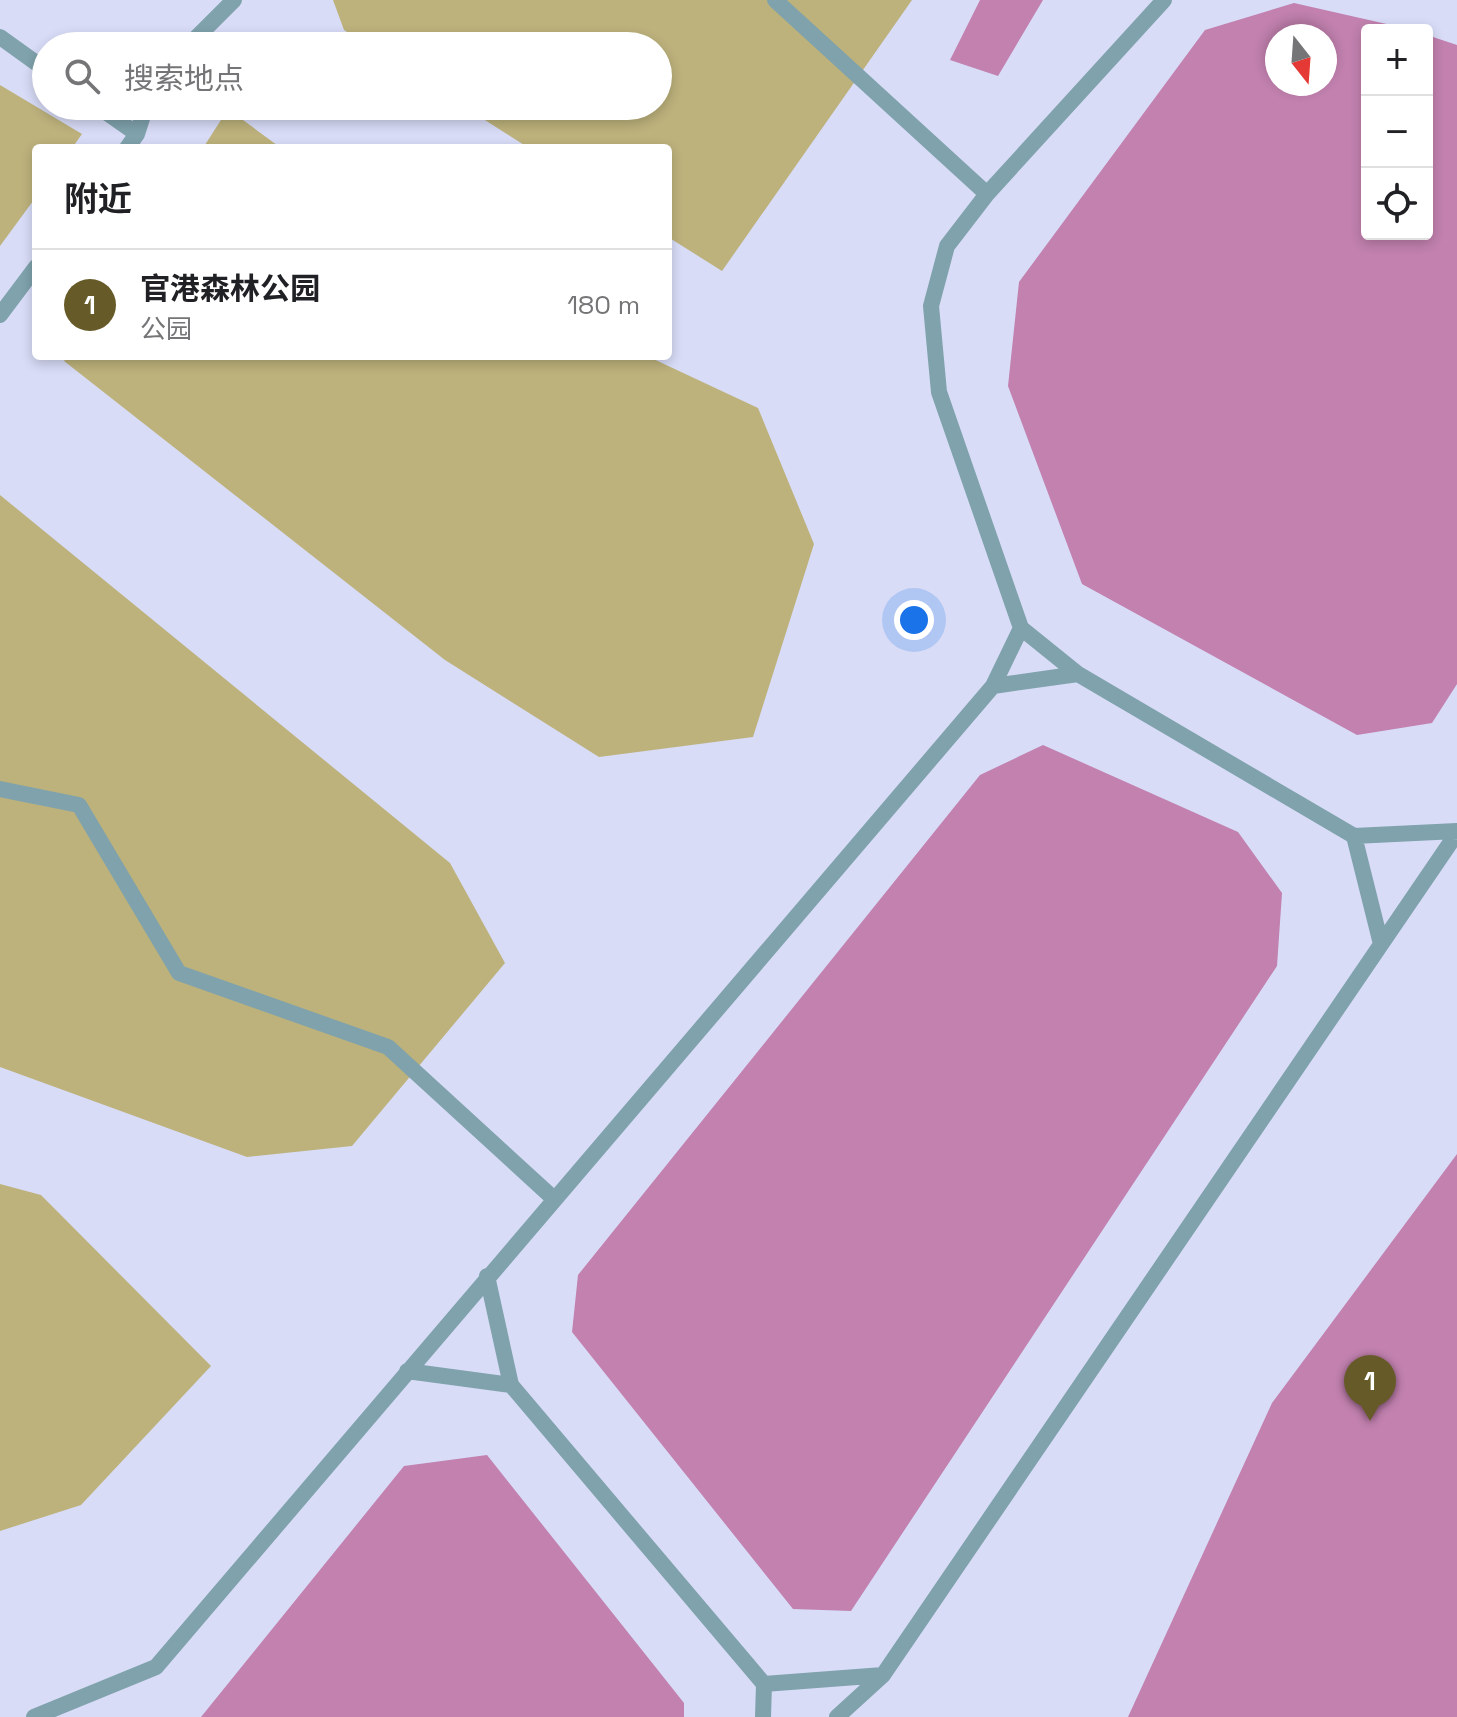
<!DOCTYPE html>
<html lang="zh">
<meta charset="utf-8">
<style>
body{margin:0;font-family:"Space Grotesk","Noto Sans SC",sans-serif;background:#f6f6f6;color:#202124}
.controls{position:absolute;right:24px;top:24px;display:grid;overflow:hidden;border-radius:8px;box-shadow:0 4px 12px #0003}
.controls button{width:72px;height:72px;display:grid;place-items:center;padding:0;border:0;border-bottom:2px solid #e0e0e0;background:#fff;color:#202124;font:40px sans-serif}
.compass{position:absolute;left:1265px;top:24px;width:72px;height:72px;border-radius:50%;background:#fff;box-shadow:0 4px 12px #0003;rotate:163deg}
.you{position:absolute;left:914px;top:620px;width:28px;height:28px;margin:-20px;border:6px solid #fff;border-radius:50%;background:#1a73e8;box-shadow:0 0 0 12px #1a73e833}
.badge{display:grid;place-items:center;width:52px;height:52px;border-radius:50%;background:#665b28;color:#fff;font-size:26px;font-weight:700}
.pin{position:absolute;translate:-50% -66px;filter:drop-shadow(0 2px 4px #0008)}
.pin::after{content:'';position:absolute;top:42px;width:28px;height:24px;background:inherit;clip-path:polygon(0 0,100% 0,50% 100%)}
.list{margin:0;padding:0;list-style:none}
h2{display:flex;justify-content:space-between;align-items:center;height:104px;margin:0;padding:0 32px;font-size:34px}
h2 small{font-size:26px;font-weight:400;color:#757577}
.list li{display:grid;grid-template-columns:52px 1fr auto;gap:24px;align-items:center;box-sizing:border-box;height:112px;padding:0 32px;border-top:2px solid #e0e0e0}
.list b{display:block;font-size:30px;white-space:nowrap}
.list p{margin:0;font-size:26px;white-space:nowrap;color:#757577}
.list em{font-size:26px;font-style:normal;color:#757577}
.icon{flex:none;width:44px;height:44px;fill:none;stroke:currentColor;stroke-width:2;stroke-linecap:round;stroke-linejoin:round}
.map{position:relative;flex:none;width:1457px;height:1717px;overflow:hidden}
.search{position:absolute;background:#fff;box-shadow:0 4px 12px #0003;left:32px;top:32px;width:640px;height:88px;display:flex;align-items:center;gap:20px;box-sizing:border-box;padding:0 28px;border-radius:44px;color:#757577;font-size:30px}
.panel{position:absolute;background:#fff;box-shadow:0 4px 12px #0003;left:32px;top:144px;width:640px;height:216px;border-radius:8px}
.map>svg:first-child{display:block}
</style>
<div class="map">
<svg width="1457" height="1717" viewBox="0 0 1457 1717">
<rect width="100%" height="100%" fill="#d8dcf7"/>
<path fill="#bdb27c" d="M333 0H912L722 271 668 237V148H529L463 106H658V46H369L344 30Z
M0 85 82 134 72 148H36V197L0 246Z
M228 109 281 148H203Z
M68 356H647L758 408 814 544 753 737 599 757 445 660 64 361Z
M0 495 450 863 505 963 352 1146 247 1157 0 1067Z
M0 1184 41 1195 211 1366 81 1505 0 1531Z"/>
<path fill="#c281af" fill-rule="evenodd" d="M980 0H1043L998 76 950 60Z
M1294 3 1413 30H1367V234H1427V35L1457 45V684L1432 723 1357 735 1082 584 1008 386 1019 282 1205 30ZM1325 36V84H1277V36Z
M1043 745 1238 832 1282 893 1277 966 851 1611 793 1609 572 1332 578 1275 980 775Z
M1457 1154V1717H1128L1272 1403Z
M487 1455 684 1703V1717H201L404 1466Z"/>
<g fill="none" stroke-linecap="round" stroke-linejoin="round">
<path stroke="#7fa2ac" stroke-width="16" d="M775 0 987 194
M1164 0 987 194 947 246 931 306 939 392 1021 628 1078 674 1354 836
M0 37 46 70
M188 46 234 0
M97 106 137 134
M127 148 137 134 146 106
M0 315 36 267
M993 686 1078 674
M0 789 79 805 179 973 388 1047 553 1198
M1381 944 1354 836 1457 831
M407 1371 511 1385 487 1276
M511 1385 764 1684
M34 1717 156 1667 993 686 1021 628
M763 1717 764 1684 883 1675
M837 1717 883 1675 1457 833"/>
</g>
</svg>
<div class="controls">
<button>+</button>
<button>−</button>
<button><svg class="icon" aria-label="locate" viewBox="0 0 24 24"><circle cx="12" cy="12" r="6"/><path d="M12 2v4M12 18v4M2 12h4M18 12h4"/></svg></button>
</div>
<svg class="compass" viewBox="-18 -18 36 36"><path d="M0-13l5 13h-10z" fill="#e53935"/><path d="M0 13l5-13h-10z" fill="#757577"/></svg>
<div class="you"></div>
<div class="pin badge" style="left:1370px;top:1421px">1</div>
<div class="search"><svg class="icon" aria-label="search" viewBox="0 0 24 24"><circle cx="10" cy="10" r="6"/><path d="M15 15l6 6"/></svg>搜索地点</div>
<section class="panel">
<h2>附近<small></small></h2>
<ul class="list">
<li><span class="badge">1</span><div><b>官港森林公园</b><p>公园</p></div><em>180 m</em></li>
</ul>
</section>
</div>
